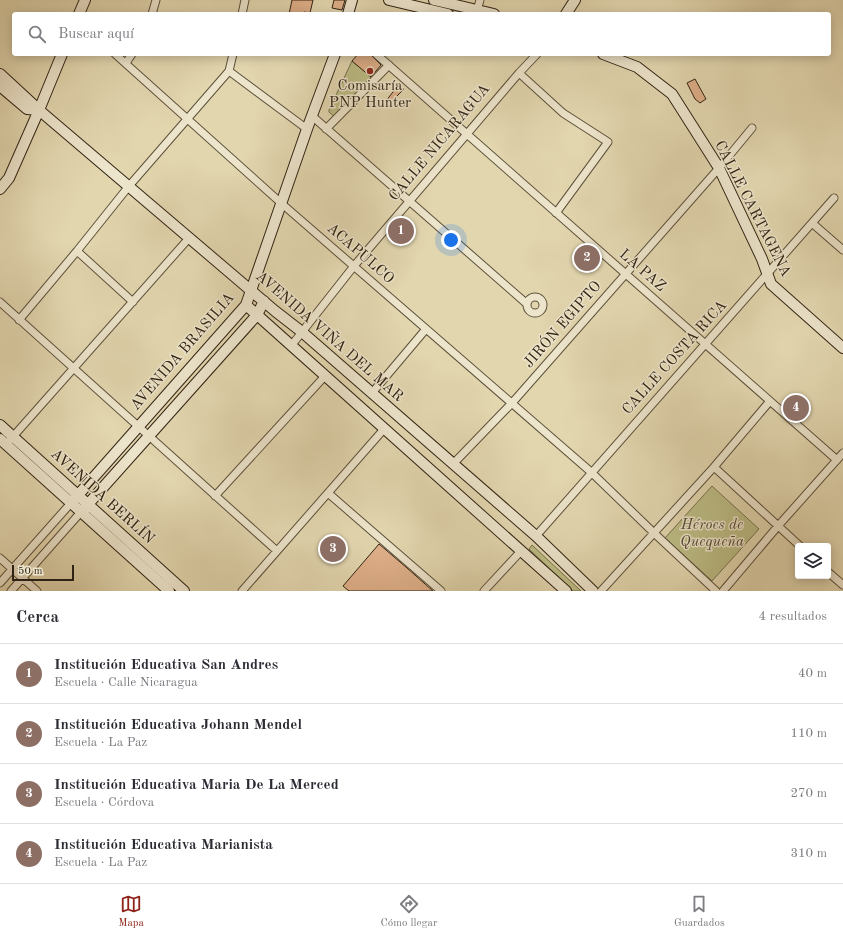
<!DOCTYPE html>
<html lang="es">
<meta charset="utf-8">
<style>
body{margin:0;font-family:"Old Standard TT",serif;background:#f7f7f7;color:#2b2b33}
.controls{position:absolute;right:12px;bottom:12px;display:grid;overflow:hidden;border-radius:4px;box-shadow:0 2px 10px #0003}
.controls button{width:36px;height:36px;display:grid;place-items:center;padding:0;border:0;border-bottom:1px solid #e1e1e2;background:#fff;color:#2b2b33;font:20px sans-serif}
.scale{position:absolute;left:12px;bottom:10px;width:62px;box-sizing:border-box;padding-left:4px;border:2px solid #312313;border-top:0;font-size:11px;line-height:14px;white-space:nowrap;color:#312313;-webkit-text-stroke:3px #ece4cb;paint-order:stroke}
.you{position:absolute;left:451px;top:240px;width:14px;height:14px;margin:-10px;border:3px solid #fff;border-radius:50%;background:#1a73e8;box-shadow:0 0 0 6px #1a73e833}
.badge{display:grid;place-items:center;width:26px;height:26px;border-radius:50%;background:#8f2418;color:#fff;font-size:13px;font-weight:700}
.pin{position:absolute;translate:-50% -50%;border:2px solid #fff;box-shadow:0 1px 4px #0006}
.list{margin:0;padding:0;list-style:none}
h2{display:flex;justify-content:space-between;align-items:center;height:52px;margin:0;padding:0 16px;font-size:17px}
h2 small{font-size:13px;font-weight:400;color:#7c7c81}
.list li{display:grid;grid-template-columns:26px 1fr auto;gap:12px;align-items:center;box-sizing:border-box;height:60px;padding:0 16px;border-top:1px solid #e1e1e2}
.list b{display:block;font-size:15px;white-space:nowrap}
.list p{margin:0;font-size:13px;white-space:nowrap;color:#7c7c81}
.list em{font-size:13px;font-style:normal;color:#7c7c81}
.icon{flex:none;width:22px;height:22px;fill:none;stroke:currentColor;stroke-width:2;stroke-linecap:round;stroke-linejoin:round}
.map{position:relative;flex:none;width:843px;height:591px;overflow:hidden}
.search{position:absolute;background:#fff;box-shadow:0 2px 10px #0003;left:12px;right:12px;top:12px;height:44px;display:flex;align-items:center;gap:10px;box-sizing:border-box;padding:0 14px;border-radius:4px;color:#7c7c81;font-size:15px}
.sheet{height:292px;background:#fff}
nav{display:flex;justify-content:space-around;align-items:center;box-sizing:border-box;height:56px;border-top:1px solid #e1e1e2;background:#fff;font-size:11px;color:#7c7c81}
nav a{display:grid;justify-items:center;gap:2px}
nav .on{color:#8f2418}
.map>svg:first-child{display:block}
</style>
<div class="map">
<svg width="843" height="591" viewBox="0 0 843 591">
<rect width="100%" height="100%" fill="#e2d6af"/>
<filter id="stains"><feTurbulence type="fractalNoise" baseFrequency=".005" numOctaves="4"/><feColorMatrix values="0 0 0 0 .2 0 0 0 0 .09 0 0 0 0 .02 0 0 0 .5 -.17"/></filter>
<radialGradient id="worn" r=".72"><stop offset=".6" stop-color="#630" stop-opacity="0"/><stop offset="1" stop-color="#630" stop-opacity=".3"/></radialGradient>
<path fill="#bcbc85" stroke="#76704c" d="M352 61 371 77 337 119 329 112V110Z
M712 486 759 529 712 581 665 538Z
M532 545 581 591H573L529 549Z"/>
<path fill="#deaf89" stroke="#312313" d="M292 0H313L310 13 304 12 303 14H289Z
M334 0H345L342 10 332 8Z
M358 54H370L381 65 371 77 352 61Z
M695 79 706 99 700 103 695 99 687 83Z
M399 84 404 89 389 104 386 101Z
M379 544 407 568 433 591H349L343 586Z"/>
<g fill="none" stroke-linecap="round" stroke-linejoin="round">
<g stroke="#5d503a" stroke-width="9">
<path id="street" d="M152 14 156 0
M242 14 245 0
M476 14 480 0
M115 54 281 203 591 472 654 533 716 591
M376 54 837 460
M126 63 132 54
M229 71 307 129
M519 73 563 113 608 142 556 213
M312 116 527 304
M326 129 389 65
M812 223 843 250
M77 251 133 302
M527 305a8 8 0 1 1 16 0a8 8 0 1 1-16 0Z
M0 302 277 551
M19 320 77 251 129 186 229 71 233 54
M291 346 354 266 519 73 537 54
M372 393 426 329
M10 440 190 237
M453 464 512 403 719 168 752 128
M714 467 800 546
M328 493 441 591
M215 496 325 376
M536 536 834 198
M0 558 37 591
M828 572 843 585
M0 583 71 503
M11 591 81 512
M242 591 384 429
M484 591 521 551
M601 591 714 467 770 401
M723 591 778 526 843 453"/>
</g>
<g stroke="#312313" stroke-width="12">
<path id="secondary" d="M389 0 448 14
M434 0 494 14
M79 14 85 0
M348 14 352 0
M566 14 575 0
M603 54 637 67 672 94 719 168 762 259 771 284 843 348
M0 74 39 110 275 311 302 332 536 536 593 591
M0 86 27 109 39 110
M0 189 9 178 39 110 62 54
M246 305 566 591
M0 425 184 591
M0 439 169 591
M71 503 246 305 307 129 335 54
M81 512 257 315 264 301"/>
</g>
<use href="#street" stroke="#ece4cb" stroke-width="7"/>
<use href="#secondary" stroke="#ece4cb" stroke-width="10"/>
</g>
<circle fill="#8f2418" stroke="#ece4cb" stroke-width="1.5" cx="370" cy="71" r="4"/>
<g text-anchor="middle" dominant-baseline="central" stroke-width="3" stroke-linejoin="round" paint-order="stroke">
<g font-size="15" fill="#312313" stroke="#ece4cb">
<text x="370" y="86">Comisaría<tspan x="370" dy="17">PNP Hunter</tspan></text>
</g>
<g font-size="15" fill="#312313" stroke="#ece4cb">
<text transform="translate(440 143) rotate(-50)">CALLE NICARAGUA</text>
<text transform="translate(752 209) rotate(63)">CALLE CARTAGENA</text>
<text transform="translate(360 254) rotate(41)">ACAPULCO</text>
<text transform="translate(642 271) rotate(41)">LA PAZ</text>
<text transform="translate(563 325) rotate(-49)">JIRÓN EGIPTO</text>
<text transform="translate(329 337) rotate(41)">AVENIDA VIÑA DEL MAR</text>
<text transform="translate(183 352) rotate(-49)">AVENIDA BRASILIA</text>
<text transform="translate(675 358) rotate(-48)">CALLE COSTA RICA</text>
<text transform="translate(102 497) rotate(42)">AVENIDA BERLÍN</text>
</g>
<g font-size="15" font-style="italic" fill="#544930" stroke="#ece4cb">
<text x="712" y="525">Héroes de<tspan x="712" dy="17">Quequeña</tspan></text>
</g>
</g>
<rect width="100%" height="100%" filter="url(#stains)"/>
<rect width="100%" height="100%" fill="url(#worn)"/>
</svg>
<div class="controls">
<button><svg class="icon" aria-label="layers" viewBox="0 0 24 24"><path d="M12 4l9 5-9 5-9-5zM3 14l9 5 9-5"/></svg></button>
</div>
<div class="scale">50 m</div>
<div class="you"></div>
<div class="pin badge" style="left:401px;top:231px;background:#8d6e63">1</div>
<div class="pin badge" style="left:587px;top:258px;background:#8d6e63">2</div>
<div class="pin badge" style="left:333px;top:549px;background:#8d6e63">3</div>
<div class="pin badge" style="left:796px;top:408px;background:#8d6e63">4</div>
<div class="search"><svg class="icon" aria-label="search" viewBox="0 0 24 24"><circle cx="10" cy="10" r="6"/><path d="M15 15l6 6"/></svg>Buscar aquí</div>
</div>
<section class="sheet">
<h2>Cerca<small>4 resultados</small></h2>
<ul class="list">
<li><span class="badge" style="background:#8d6e63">1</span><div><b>Institución Educativa San Andres</b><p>Escuela · Calle Nicaragua</p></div><em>40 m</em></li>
<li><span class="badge" style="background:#8d6e63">2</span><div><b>Institución Educativa Johann Mendel</b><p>Escuela · La Paz</p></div><em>110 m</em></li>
<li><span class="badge" style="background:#8d6e63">3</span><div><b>Institución Educativa Maria De La Merced</b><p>Escuela · Córdova</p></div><em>270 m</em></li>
<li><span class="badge" style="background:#8d6e63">4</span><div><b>Institución Educativa Marianista</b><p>Escuela · La Paz</p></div><em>310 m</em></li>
</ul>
</section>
<nav>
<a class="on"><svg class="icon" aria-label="map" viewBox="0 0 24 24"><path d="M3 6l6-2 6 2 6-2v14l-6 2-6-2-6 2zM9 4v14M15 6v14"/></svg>Mapa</a>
<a><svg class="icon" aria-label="directions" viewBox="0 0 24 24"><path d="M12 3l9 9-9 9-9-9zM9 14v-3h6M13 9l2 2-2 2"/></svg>Cómo llegar</a>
<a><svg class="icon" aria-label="saved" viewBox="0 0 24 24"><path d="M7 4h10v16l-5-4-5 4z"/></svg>Guardados</a>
</nav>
